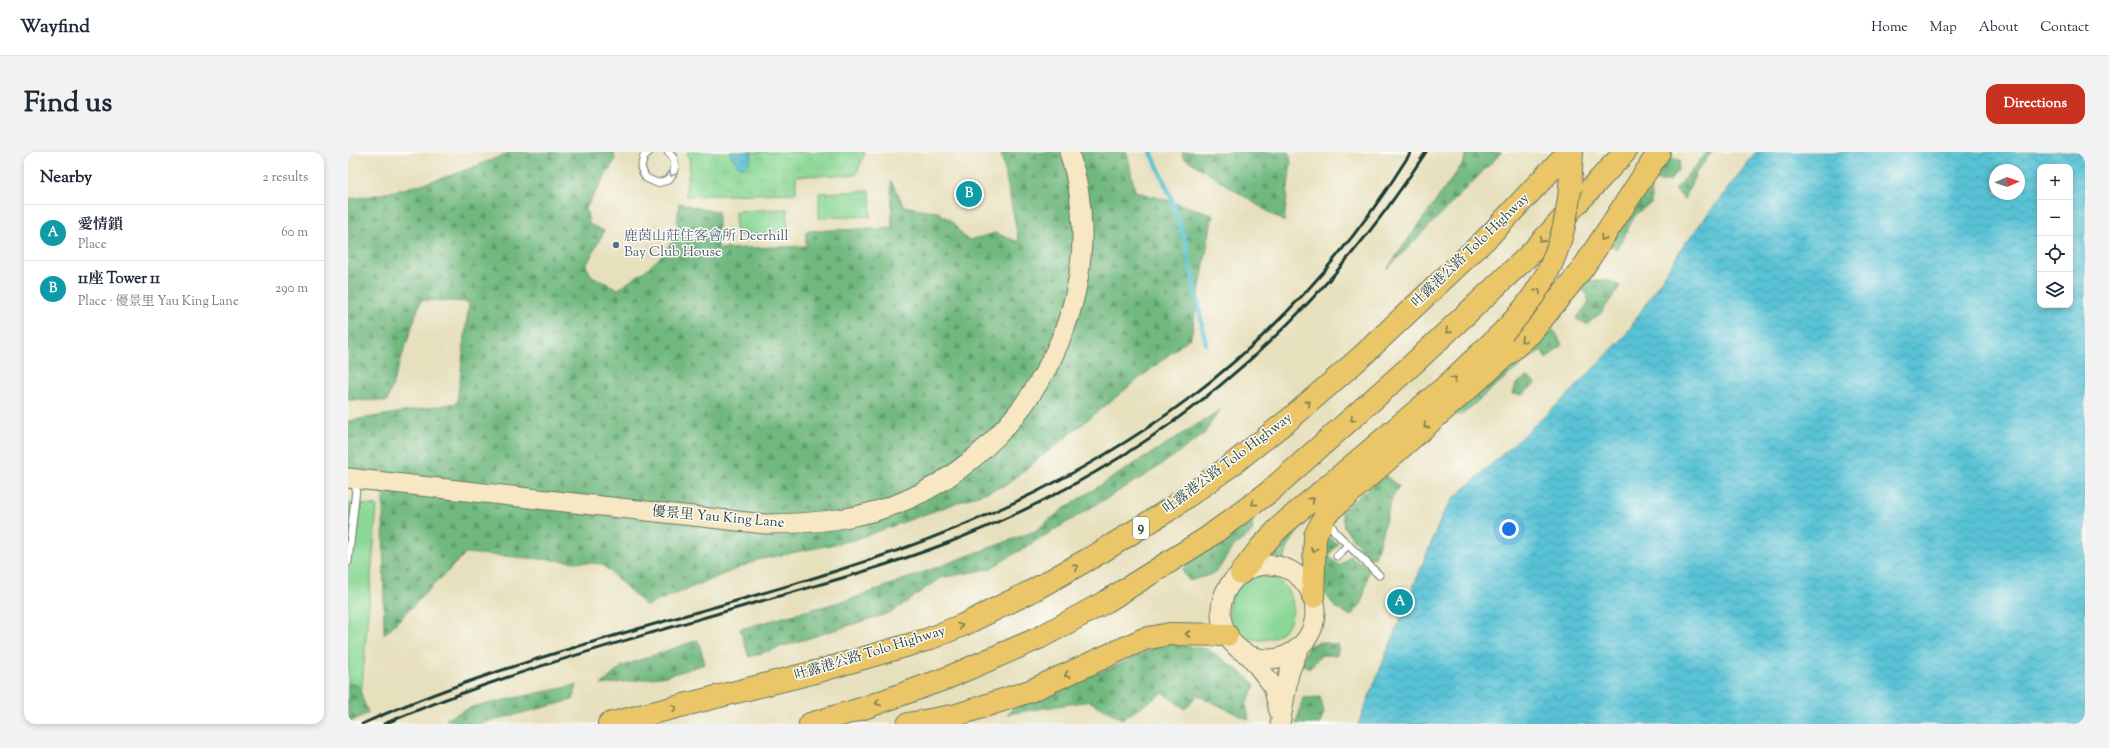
<!DOCTYPE html>
<meta charset="utf-8">
<style>
body{margin:0;font-family:"Sorts Mill Goudy","Noto Serif TC",serif;background:#f2f2f3;color:#1f2937}
.controls{position:absolute;right:12px;top:12px;display:grid;overflow:hidden;border-radius:8px;box-shadow:0 2px 6px #0003}
.controls button{width:36px;height:36px;display:grid;place-items:center;padding:0;border:0;border-bottom:1px solid #e0e1e3;background:#fff;color:#1f2937;font:20px sans-serif}
.compass{position:absolute;left:1641px;top:12px;width:36px;height:36px;border-radius:50%;background:#fff;box-shadow:0 2px 6px #0003;rotate:88deg}
.you{position:absolute;left:1161px;top:377px;width:14px;height:14px;margin:-10px;border:3px solid #fff;border-radius:50%;background:#1a73e8;box-shadow:0 0 0 6px #1a73e833}
.badge{display:grid;place-items:center;width:26px;height:26px;border-radius:50%;background:#c8321e;color:#fff;font-size:13px;font-weight:700}
.pin{position:absolute;translate:-50% -50%;border:2px solid #fff;box-shadow:0 1px 4px #0006}
.list{margin:0;padding:0;list-style:none}
h2{display:flex;justify-content:space-between;align-items:center;height:52px;margin:0;padding:0 16px;font-size:17px}
h2 small{font-size:13px;font-weight:400;color:#747a83}
.list li{display:grid;grid-template-columns:26px 1fr auto;gap:12px;align-items:center;box-sizing:border-box;height:56px;padding:0 16px;border-top:1px solid #e0e1e3}
.list b{display:block;font-size:15px;white-space:nowrap}
.list p{margin:0;font-size:13px;white-space:nowrap;color:#747a83}
.list em{font-size:13px;font-style:normal;color:#747a83}
.icon{flex:none;width:22px;height:22px;fill:none;stroke:currentColor;stroke-width:2;stroke-linecap:round;stroke-linejoin:round}
.map{position:relative;flex:none;width:1737px;height:572px;overflow:hidden;border-radius:12px}
header{display:flex;align-items:center;gap:24px;box-sizing:border-box;height:56px;padding:0 20px;background:#fff;border-bottom:1px solid #e0e1e3}
header strong{font-size:19px}
nav{display:flex;gap:22px;margin-inline-start:auto;font-size:14px}
.intro{display:flex;align-items:center;justify-content:space-between;box-sizing:border-box;height:96px;padding:0 24px}
h1{margin:0;font-size:28px}
.button{padding:10px 18px;border-radius:12px;background:#c8321e;color:#fff;font-size:14px;font-weight:700}
main{display:flex;gap:24px;padding:0 24px}
aside{flex:1;background:#fff;border-radius:12px;box-shadow:0 2px 6px #0003}
.map>svg:first-child{display:block}
</style>
<header>
<strong>Wayfind</strong>
<nav><a>Home</a><a>Map</a><a>About</a><a>Contact</a></nav>
</header>
<div class="intro"><h1>Find us</h1><a class="button">Directions</a></div>
<main>
<aside>
<h2>Nearby<small>2 results</small></h2>
<ul class="list">
<li><span class="badge" style="background:#0f9aa8">A</span><div><b>愛情鎖</b><p>Place</p></div><em>60 m</em></li>
<li><span class="badge" style="background:#0f9aa8">B</span><div><b>11座 Tower 11</b><p>Place · 優景里 Yau King Lane</p></div><em>290 m</em></li>
</ul>
</aside>
<div class="map">
<svg width="1737" height="572" viewBox="0 0 1737 572">
<defs>
<pattern id="forest-firs" width="22" height="20" patternUnits="userSpaceOnUse"><rect width="22" height="20" fill="#70b87e"/><path d="M5 1l3.5 6h-7zM16 11l3.5 6h-7z" fill="#5b9768"/></pattern>
<pattern id="park-tufts" width="24" height="20" patternUnits="userSpaceOnUse"><rect width="24" height="20" fill="#8bd795"/><path d="M3 7l-1-3M5 7V3M7 7l1-3M15 17l-1-3M17 17v-4M19 17l1-3" fill="none" stroke="#78b981"/></pattern>
<pattern id="water-waves" width="16" height="10" patternUnits="userSpaceOnUse"><rect width="16" height="10" fill="#59c2d5"/><path d="M0 5q4-4 8 0t8 0" fill="none" stroke="#499fae"/></pattern>
</defs>
<rect width="100%" height="100%" fill="#fdfcf7"/>
<filter id="ink" filterUnits="userSpaceOnUse"><feTurbulence type="fractalNoise" baseFrequency=".025" numOctaves="2"/><feDisplacementMap in="SourceGraphic" scale="8" xChannelSelector="R" yChannelSelector="G"/><feConvolveMatrix kernelMatrix="1 2 1 2 8 2 1 2 1" color-interpolation-filters="sRGB"/></filter>
<filter id="wash" filterUnits="userSpaceOnUse"><feTurbulence type="fractalNoise" baseFrequency=".012" numOctaves="4" result="noise"/><feDisplacementMap in="SourceGraphic" scale="16" xChannelSelector="R" yChannelSelector="G"/><feGaussianBlur stdDeviation="0.9" result="paint"/><feColorMatrix in="noise" values="0 0 0 0 0 0 0 0 0 0 0 0 0 0 0 0 0 1.4 0 .05"/><feComposite in="paint" operator="in"/></filter>
<g filter="url(#wash)">
<rect width="100%" height="100%" fill="#e7e0bd"/>
<path fill="#8bd795" stroke="#558a64" d="M522 39 523 64 471 66V41Z
M439 57 440 81 388 83 387 59Z
M0 351 29 354 13 547 0 554Z
M881 456a32 32 0 1 1 64 0a32 32 0 1 1-64 0Z"/>
<path fill="url(#forest-firs)" stroke="#487a59" d="M162 0H266L267 8 238 56 241 72 256 79 238 114 244 124 270 137C291 123 321 105 328 78 330 70 330 60 331 51L358 58 370 59V97L458 94V79L544 76 543 29 556 54 590 60 603 69 617 86 622 88 647 81 671 90 653 0H779L787 39 865 62 843 185 658 333 506 388 410 408 298 454 254 412 118 401 36 483 35 343 0 329V269L109 251 121 150 73 148 39 249 0 248V47C50 42 116 21 162 0Z
M834 0H941L943 10 936 70 835 5Z
M1119 0H1154L1039 117 1115 11Z
M1359 0H1364L1348 21 1336 47 1327 38Z
M1314 5 1332 8 1330 18 1322 29H1309L1304 21Z
M1296 36H1303V52C1281 62 1281 80 1269 98L1262 92Z
M1233 123 1244 129 1259 128 1272 134 1253 161 1239 172 1228 167 1241 150 1237 139 1224 133Z
M1199 172 1208 181 1214 193 1198 207 1193 198 1148 233 1116 261 1093 268Z
M1179 225 1188 231 1174 243 1165 242 1168 232Z
M872 258 855 283 806 318 641 417 592 426 544 460 401 505 392 477 506 446 687 379 718 355Z
M1036 323 1051 334 1043 349 1027 406 1019 405 996 375 993 359Z
M956 365 958 368 940 394 936 409 921 406V396Z
M905 366 904 380 884 396 868 421 841 429 834 418 843 408Z
M975 387H982L990 392 980 404 992 414 1002 403 1021 417 1014 451 1003 464 987 455 971 433Z
M350 488 357 512 319 524 253 533 274 514Z
M971 490 991 493 989 503H973L961 517 954 512 960 494Z
M815 491 860 497 894 521 907 533 898 553 901 568 849 543 837 557 815 541 774 567 741 549 659 562 673 548 768 514Z
M0 532 10 533 20 561 0 571Z
M229 533 225 548 130 572H113L98 567 124 555Z
M972 545 976 560 972 572H948L955 546Z"/>
<path fill="url(#park-tufts)" stroke="#558a64" d="M339 0H517L508 23 448 24V41L338 44C337 25 346 21 339 0Z"/>
<path fill="url(#water-waves)" stroke="#3c8084" fill-rule="evenodd" d="M381 0H404C403 3 403 7 402 9 393 24 385 6 381 0Z
M1408 0H1737V572H1010L1094 364 1104 348 1221 242 1277 184 1336 93ZM1692 15H1722V153H1692ZM1647 18H1671V42H1647Z"/>
<g fill="none" stroke-linecap="round" stroke-linejoin="round">
<path stroke="#59c2d5" stroke-width="4.5" d="M803 0 823 45 839 96 858 192"/>
</g>
</g>
<g filter="url(#ink)">
<g fill="none" stroke-linecap="round" stroke-linejoin="round">
<g stroke="#657664" stroke-width="9">
<path id="lane" d="M301 0 296 4 293 16 298 26 309 31 320 28C328 20 330 7 320 0
M980 368 987 380 1031 423
M989 404 1000 393
M0 410 9 328"/>
</g>
<g stroke="#657664" stroke-width="21">
<path id="secondary" d="M0 326 417 372C467 372 519 367 565 345 690 285 766 135 721 0
M873 460a47 47 0 1 1 94 0a47 47 0 1 1-94 0Z
M901 503 925 534 931 559
M932 572 941 521 951 496"/>
</g>
<g stroke="#657664" stroke-width="24">
<path id="highway" d="M1222 37 1224 0
M893 421 913 395 934 373 1096 236 1156 179
M965 445 967 384 978 362 1183 181 1235 116 1311 0
M261 572 471 519 578 488 615 473 684 439 753 400 819 359 882 314 943 266 1014 204 1142 83 1220 0
M462 572 516 556 599 526 691 486 759 449 859 386 921 340 1065 212 1179 105 1277 0
M560 572 609 563 682 539 796 487 822 482 879 483"/>
</g>
<use href="#lane" stroke="#fff" stroke-width="7"/>
<use href="#secondary" stroke="#f7e8c3" stroke-width="19"/>
<use href="#highway" stroke="#eac669" stroke-width="22"/>
<path stroke="#1f3d34" stroke-width="3" d="M14 572C186 495 371 461 548 399 770 320 938 202 1063 0
M36 572C155 521 279 488 403 452 470 433 537 415 602 390 805 311 960 182 1078 0"/>
<g stroke="#657664" stroke-width="24" stroke-linecap="butt">
<path id="highway-bridge" d="M1156 179C1198 136 1216 96 1222 37"/>
</g>
<use href="#highway-bridge" stroke="#eac669" stroke-width="22"/>
</g>
<defs><path id="oneway-chevron" d="M-2-3.5L2.5 0L-2 3.5" fill="none" stroke-width="1.6" stroke-linecap="round" stroke-linejoin="round"/></defs>
<use stroke="#8f9e9a" href="#oneway-chevron" transform="translate(324 22) rotate(118)"/>
<g stroke="#7a7b4c">
<use href="#oneway-chevron" transform="translate(1255 86) rotate(124)"/>
<use href="#oneway-chevron" transform="translate(1194 88) rotate(132)"/>
<use href="#oneway-chevron" transform="translate(1190 139) rotate(-58)"/>
<use href="#oneway-chevron" transform="translate(1100 179) rotate(136)"/>
<use href="#oneway-chevron" transform="translate(1175 188) rotate(137)"/>
<use href="#oneway-chevron" transform="translate(1106 227) rotate(-43)"/>
<use href="#oneway-chevron" transform="translate(960 251) rotate(-41)"/>
<use href="#oneway-chevron" transform="translate(1005 267) rotate(138)"/>
<use href="#oneway-chevron" transform="translate(1078 274) rotate(139)"/>
<use href="#oneway-chevron" transform="translate(964 348) rotate(-40)"/>
<use href="#oneway-chevron" transform="translate(906 351) rotate(143)"/>
<use href="#oneway-chevron" transform="translate(966 398) rotate(94)"/>
<use href="#oneway-chevron" transform="translate(728 415) rotate(-30)"/>
<use href="#oneway-chevron" transform="translate(612 474) rotate(-23)"/>
<use href="#oneway-chevron" transform="translate(840 482) rotate(-180)"/>
<use href="#oneway-chevron" transform="translate(719 523) rotate(155)"/>
<use href="#oneway-chevron" transform="translate(530 551) rotate(160)"/>
<use href="#oneway-chevron" transform="translate(326 556) rotate(-15)"/>
</g>
</g>
<circle fill="#5c6f8a" stroke="#fdfcf7" stroke-width="1.5" cx="268" cy="93" r="4"/>
<g text-anchor="middle" dominant-baseline="central" stroke-width="3" stroke-linejoin="round" paint-order="stroke">
<rect fill="#fdfcf7" stroke="#62766e" stroke-width="1" x="785" y="365" width="16" height="22" rx="3"/>
<g font-size="13" font-weight="bold" fill="#1f3d34">
<text x="793" y="376">9</text>
</g>
<g font-size="14" fill="#4e5e75" stroke="#fdfcf7" text-anchor="start">
<text x="276" y="85">鹿茵山莊住客會所 Deerhill<tspan x="276" dy="16">Bay Club House</tspan></text>
</g>
<g font-size="14" fill="#1f3d34" stroke="#fdfcf7">
<text transform="translate(1123 99) rotate(-44)">吐露港公路 Tolo Highway</text>
<text transform="translate(880 312) rotate(-37)">吐露港公路 Tolo Highway</text>
<text transform="translate(370 366) rotate(5)">優景里 Yau King Lane</text>
<text transform="translate(522 502) rotate(-17)">吐露港公路 Tolo Highway</text>
</g>
</g>
</svg>
<div class="controls">
<button>+</button>
<button>−</button>
<button><svg class="icon" aria-label="locate" viewBox="0 0 24 24"><circle cx="12" cy="12" r="6"/><path d="M12 2v4M12 18v4M2 12h4M18 12h4"/></svg></button>
<button><svg class="icon" aria-label="layers" viewBox="0 0 24 24"><path d="M12 4l9 5-9 5-9-5zM3 14l9 5 9-5"/></svg></button>
</div>
<svg class="compass" viewBox="-18 -18 36 36"><path d="M0-13l5 13h-10z" fill="#e53935"/><path d="M0 13l5-13h-10z" fill="#747a83"/></svg>
<div class="you"></div>
<div class="pin badge" style="left:1052px;top:450px;background:#0f9aa8">A</div>
<div class="pin badge" style="left:621px;top:42px;background:#0f9aa8">B</div>
</div>
</main>
